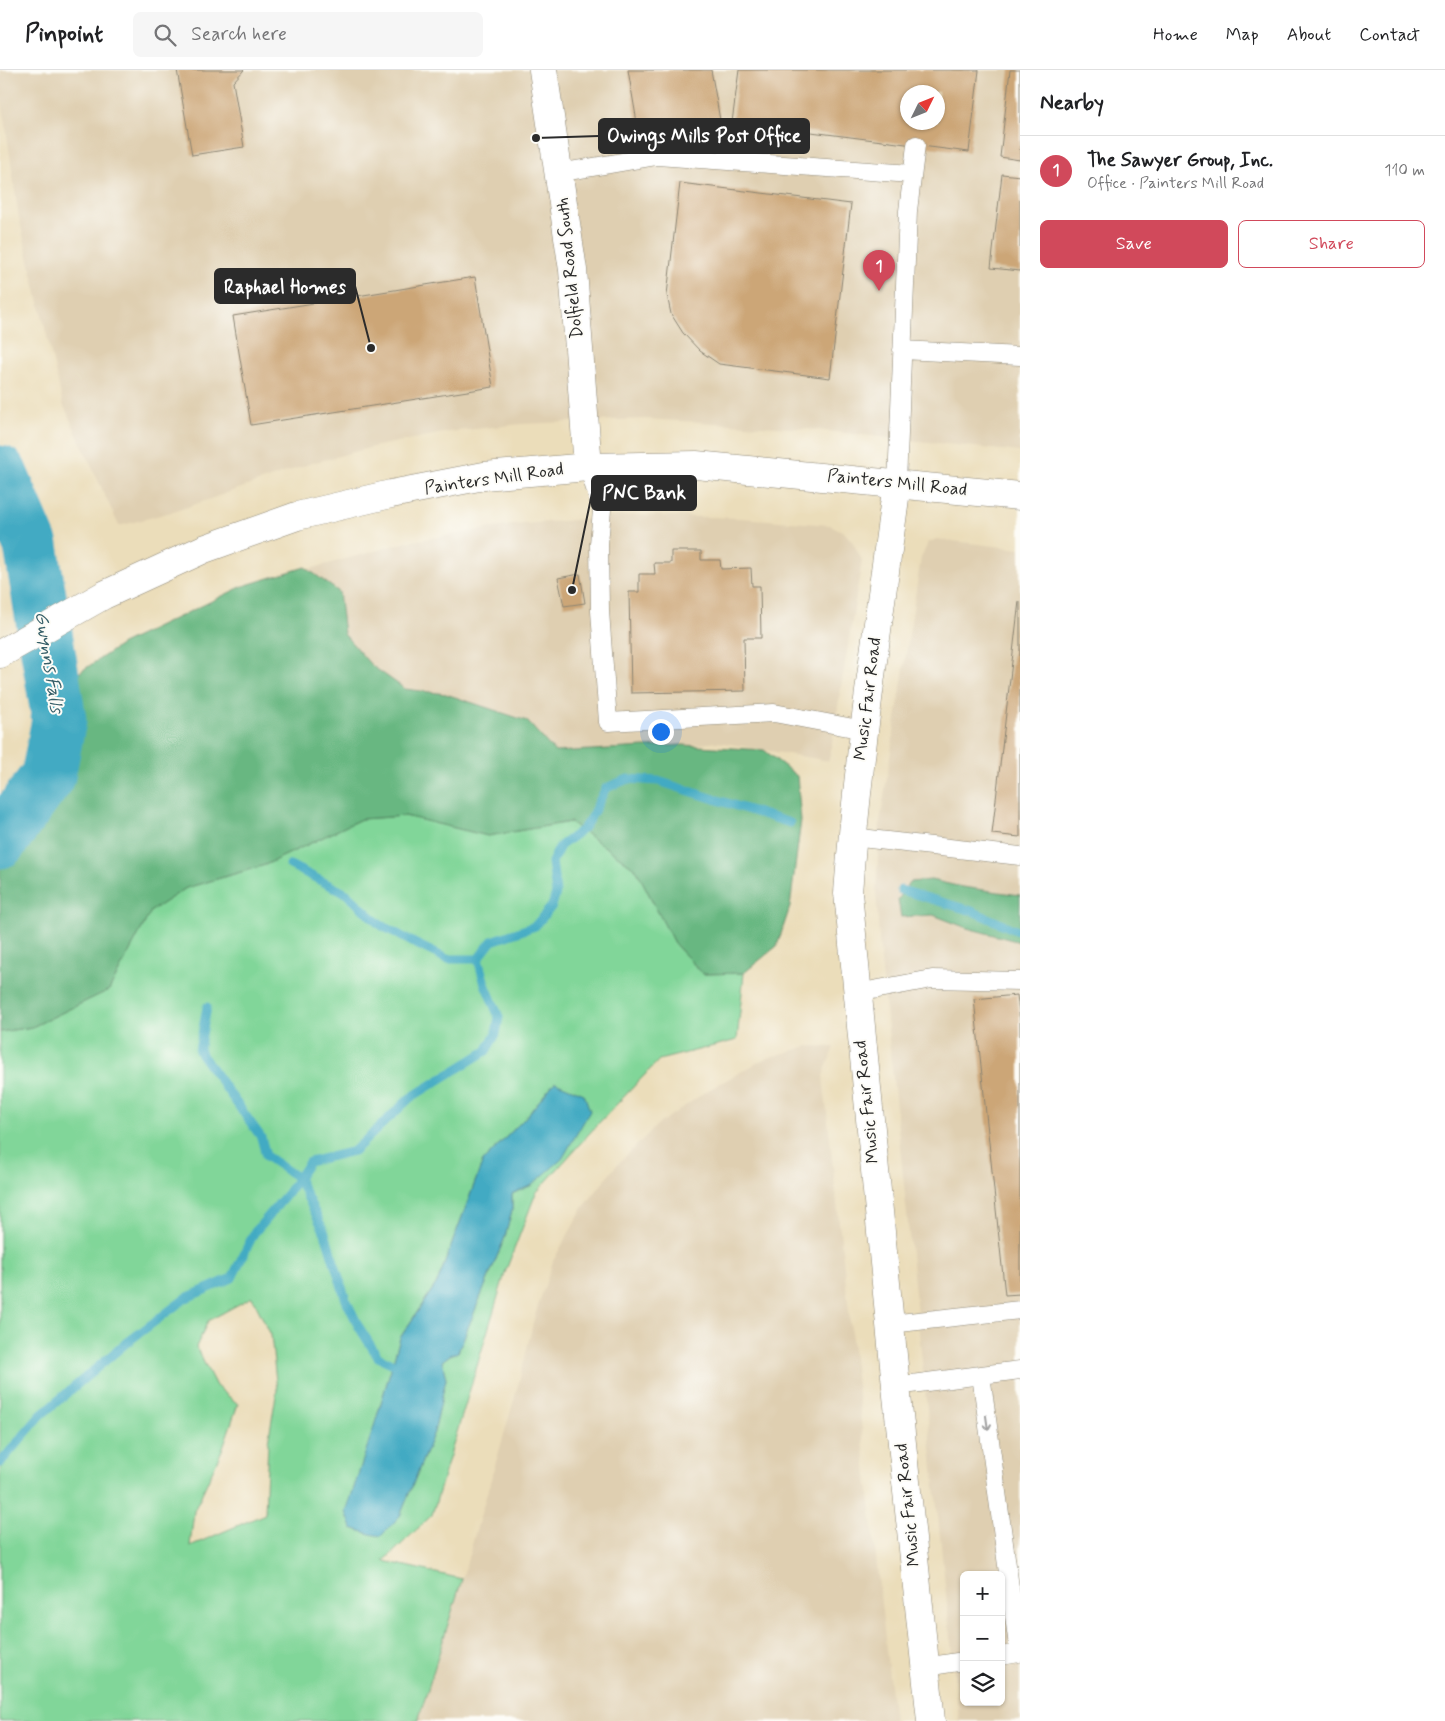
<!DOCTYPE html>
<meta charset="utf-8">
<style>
body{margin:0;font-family:Mynerve,sans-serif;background:#f6f6f6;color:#202124}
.controls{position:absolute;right:15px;bottom:15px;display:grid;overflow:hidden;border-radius:8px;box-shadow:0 1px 4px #0004}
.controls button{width:45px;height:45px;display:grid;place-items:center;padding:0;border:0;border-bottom:1px solid #e0e0e0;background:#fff;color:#202124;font:25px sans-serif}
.compass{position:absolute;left:900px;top:15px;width:45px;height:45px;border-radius:50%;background:#fff;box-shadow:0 1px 4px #0004;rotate:47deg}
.you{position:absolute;left:660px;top:661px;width:18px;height:18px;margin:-12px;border:4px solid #fff;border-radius:50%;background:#1a73e8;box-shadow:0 0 0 8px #1a73e833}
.badge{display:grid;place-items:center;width:32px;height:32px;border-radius:50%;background:#d1495b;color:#fff;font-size:16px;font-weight:700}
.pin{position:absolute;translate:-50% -41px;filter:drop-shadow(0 1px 2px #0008)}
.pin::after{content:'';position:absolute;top:26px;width:18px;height:15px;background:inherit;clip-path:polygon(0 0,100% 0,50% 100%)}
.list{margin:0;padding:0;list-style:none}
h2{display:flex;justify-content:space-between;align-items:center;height:65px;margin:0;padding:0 20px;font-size:21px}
h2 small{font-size:16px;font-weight:400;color:#757577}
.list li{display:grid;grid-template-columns:32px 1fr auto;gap:15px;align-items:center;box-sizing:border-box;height:70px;padding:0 20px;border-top:1px solid #e0e0e0}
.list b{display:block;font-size:19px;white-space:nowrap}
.list p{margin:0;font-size:16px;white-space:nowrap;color:#757577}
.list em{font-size:16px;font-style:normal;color:#757577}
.actions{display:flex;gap:10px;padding:15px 20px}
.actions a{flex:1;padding:11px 0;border:1px solid #d1495b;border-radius:8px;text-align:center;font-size:18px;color:#d1495b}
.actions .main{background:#d1495b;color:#fff}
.icon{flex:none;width:28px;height:28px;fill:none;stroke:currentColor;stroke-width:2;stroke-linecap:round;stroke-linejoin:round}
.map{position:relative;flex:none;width:1020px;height:1651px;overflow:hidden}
header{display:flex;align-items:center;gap:30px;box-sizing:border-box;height:70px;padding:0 25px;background:#fff;border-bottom:1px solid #e0e0e0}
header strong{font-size:24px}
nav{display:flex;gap:28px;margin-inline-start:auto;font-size:18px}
.search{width:350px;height:45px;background:#f6f6f6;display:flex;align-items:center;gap:12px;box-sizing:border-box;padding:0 18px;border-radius:8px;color:#757577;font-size:19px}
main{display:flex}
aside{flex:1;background:#fff}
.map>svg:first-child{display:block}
</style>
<header>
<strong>Pinpoint</strong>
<div class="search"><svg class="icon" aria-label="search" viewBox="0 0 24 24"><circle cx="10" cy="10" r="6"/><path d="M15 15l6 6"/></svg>Search here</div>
<nav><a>Home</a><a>Map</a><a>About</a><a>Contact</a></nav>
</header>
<main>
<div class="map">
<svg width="1020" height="1651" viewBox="0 0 1020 1651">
<rect width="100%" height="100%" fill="#fdfcf7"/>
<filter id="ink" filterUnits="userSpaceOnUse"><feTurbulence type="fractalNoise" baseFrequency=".02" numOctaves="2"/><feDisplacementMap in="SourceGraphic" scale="10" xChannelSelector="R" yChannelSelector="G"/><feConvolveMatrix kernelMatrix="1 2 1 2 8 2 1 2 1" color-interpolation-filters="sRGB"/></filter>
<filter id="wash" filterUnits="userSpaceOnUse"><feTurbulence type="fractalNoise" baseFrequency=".0096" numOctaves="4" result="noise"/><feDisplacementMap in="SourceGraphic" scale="20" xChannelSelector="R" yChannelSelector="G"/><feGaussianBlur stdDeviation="1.12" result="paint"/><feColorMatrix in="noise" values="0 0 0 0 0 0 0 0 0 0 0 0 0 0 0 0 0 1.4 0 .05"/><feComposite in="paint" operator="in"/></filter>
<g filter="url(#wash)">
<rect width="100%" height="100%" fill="#ebddba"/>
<path fill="#dfcfb1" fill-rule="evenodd" d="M0 0H1020V382L808 359 699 352 644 349 521 354 449 362 377 376 312 393 179 440 119 456 63 334 19 148 0 17ZM908 22H938V52H908Z
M636 445 741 448 830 455 844 462 852 471 862 490 829 691 718 672 277 720 288 505 407 472 512 455Z
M936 469 1020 479V1651H959L880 882 876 822 880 752 921 488 928 473ZM964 1505H1001V1632H964Z
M808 976 834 977 823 1006 894 1651H418L462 1509 518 1316 535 1245 553 1191 583 1138 616 1096 657 1055 710 1019 764 989Z"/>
<path fill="#81d699" stroke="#568062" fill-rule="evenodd" d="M405 746 488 766 570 752 636 799 674 873 703 904 744 903 737 970 659 990 596 1056 536 1123 506 1200 432 1445 384 1491 462 1509 418 1651H0V962L32 957 109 920 151 841 186 818 265 795 361 749ZM555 1012 532 1115 512 1123V1140L505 1167 458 1282 450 1285 442 1291 446 1309 434 1362 400 1446 376 1350 400 1268 438 1211 483 1091 525 1048ZM252 1227 271 1265 277 1320 268 1372 265 1444 190 1476 194 1441 222 1380 238 1334 216 1316 196 1277 208 1251Z"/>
<path fill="#68b781" stroke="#4a7156" d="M305 497 339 522 344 564 371 595 405 619 446 624 527 651 555 682 682 675 764 680 797 706 801 750 790 837 777 876 744 903 703 904 674 873 636 799 570 752 488 766 405 746 361 749 265 795 186 818 151 841 109 920 32 957 0 962V779L33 755 59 722 68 610 122 574 243 516Z
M931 810 962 817 1020 825V872L967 858 933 845 901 847 898 830 910 812Z"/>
<path fill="#43aac3" stroke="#376a77" d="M555 1012 584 1024 590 1041 562 1089 532 1115 512 1124V1140L505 1167 458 1282 450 1285 442 1291 446 1309 434 1362 400 1446 381 1466 370 1464 352 1458 346 1442 376 1350 400 1268 438 1211 483 1091 525 1048Z"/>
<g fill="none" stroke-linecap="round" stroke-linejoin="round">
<path stroke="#43aac3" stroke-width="9" d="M290 795 347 824 379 854 414 873 447 889H478
M901 820 972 841 1020 862
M207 937 199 981 261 1067 266 1086 298 1108 325 1163 346 1230 359 1257 378 1287 402 1298
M0 1393 41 1345 125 1274 186 1228 232 1208 254 1163 287 1124 309 1092 354 1081 410 1028 486 981 496 964 499 947 485 914 478 889 492 871 535 856 552 836 556 823 552 792 560 776 583 759 591 747 606 718 628 709 658 711 790 753"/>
<path stroke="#43aac3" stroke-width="55" d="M0 403 31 476 59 650 48 706 0 771"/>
</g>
<g id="blocks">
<path fill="#cca677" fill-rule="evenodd" d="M177 0H244L233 12 244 77 192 85Z
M628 0H711L720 50 639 64Z
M739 0H979L969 82 732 52ZM908 22H938V52H908Z
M1010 0H1020V90L1000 87Z
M1002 104 1020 106V201L991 198Z
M680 113 851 134 830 308 719 294 700 281 683 263 671 244 667 225Z
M475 207 493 317 251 355 233 246Z
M671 481H701V490H720L721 499 751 498 752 516H760L761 568H744L745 621 631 623 629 522H639V504H655L654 493H671Z
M580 504 585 533 564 536 558 508Z
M1019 531H1020V767L992 764Z
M1017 925 1020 951V1224L1005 1225 974 929Z"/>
</g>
</g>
<g filter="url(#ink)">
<use href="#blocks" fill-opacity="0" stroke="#8b8472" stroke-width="1"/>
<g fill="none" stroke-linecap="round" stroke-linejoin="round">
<g stroke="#8b8472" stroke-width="19">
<path id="service" d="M558 103 657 86 912 104
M902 280 1020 286
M588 397 602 440 599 474 600 541 608 652 774 643 864 660
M897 413 908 141 916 75
M852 767 1020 786
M857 923 932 909 1020 911
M890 1254 1020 1240
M981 1305 1019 1583 1001 1586
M896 1316 1020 1300
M925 1597 964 1591"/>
</g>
<g stroke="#8b8472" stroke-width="29">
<path id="minor" d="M543 0 573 200 588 397
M897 413C879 549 858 686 848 823L896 1316 931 1651"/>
</g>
<g stroke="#8b8472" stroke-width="29">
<path id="secondary" d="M0 584 104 525 204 479 297 446 391 424 484 406 588 397 696 395 1020 426"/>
</g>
<use href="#service" stroke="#fff" stroke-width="18"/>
<use href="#minor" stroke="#fff" stroke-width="28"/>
<use href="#secondary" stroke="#fff" stroke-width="28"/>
</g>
<defs><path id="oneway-shaft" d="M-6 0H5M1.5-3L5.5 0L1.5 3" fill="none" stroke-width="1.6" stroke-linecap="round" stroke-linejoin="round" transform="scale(1.25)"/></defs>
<use stroke="#a0a0a0" href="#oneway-shaft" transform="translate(987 1353) rotate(82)"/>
</g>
<g text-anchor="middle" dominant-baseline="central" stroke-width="4" stroke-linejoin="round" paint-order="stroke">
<g font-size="18" fill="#2b2b2b" stroke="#fdfcf7">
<text transform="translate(570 198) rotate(-96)">Dolfield Road South</text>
<text transform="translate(494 409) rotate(-8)">Painters Mill Road</text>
<text transform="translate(897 413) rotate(6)">Painters Mill Road</text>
<text transform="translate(868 629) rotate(-83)">Music Fair Road</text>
<text transform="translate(867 1032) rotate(-96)">Music Fair Road</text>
<text transform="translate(908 1435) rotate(-96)">Music Fair Road</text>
</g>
<g font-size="19" font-style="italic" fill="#355e68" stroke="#fdfcf7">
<text transform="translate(49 592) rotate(81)">Gwynns Falls</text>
</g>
</g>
<path fill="none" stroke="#2b2b2b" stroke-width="2" d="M536 68L599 66M371 278L355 216M572 520L592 423"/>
<g fill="#2b2b2b" stroke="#fdfcf7" stroke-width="2">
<circle cx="536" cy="68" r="5"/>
<circle cx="371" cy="278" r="5"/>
<circle cx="572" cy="520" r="5"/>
</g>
<g fill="#2b2b2b" stroke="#2b2b2b" stroke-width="2">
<rect x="599" y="49" width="210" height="34" rx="5"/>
<rect x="215" y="199" width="140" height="34" rx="5"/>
<rect x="592" y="406" width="104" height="34" rx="5"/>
</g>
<g font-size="19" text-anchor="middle" font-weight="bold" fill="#fff">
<text x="704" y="72">Owings Mills Post Office</text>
<text x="285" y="223">Raphael Homes</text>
<text x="644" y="429">PNC Bank</text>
</g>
</svg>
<div class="controls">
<button>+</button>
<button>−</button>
<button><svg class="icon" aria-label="layers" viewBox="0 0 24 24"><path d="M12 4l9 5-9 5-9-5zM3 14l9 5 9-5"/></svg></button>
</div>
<svg class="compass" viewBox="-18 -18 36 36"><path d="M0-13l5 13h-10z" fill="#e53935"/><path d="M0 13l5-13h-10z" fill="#757577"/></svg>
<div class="you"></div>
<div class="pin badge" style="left:879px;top:221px">1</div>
</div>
<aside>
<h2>Nearby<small></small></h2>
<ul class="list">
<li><span class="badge">1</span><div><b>The Sawyer Group, Inc.</b><p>Office · Painters Mill Road</p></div><em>110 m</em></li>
</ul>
<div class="actions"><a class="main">Save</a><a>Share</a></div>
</aside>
</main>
